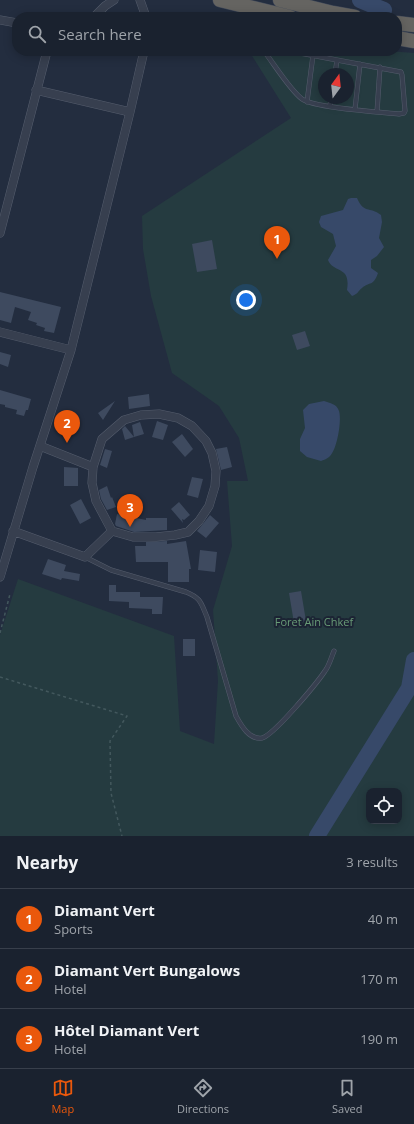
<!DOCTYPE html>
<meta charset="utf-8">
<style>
body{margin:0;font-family:"Open Sans",sans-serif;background:#272f3b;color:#f1f3f6}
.controls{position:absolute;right:12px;bottom:12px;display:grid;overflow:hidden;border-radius:8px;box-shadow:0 2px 10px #0003}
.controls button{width:36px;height:36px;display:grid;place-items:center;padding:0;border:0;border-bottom:1px solid #383f4b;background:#1a222f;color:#f1f3f6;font:20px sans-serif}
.compass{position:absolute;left:318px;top:68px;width:36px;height:36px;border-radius:50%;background:#1a222f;box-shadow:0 2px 10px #0003;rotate:15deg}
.you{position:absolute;left:246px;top:300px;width:14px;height:14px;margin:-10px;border:3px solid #fff;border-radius:50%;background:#1a73e8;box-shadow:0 0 0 6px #1a73e833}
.badge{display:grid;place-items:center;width:26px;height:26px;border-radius:50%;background:#ea580c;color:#fff;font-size:13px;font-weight:700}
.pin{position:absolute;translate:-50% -33px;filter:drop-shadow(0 1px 2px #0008)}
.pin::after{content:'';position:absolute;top:21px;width:14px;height:12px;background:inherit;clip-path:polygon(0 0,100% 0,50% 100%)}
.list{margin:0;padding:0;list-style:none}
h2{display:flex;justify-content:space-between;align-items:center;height:52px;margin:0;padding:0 16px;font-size:17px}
h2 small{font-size:13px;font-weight:400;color:#9fa4aa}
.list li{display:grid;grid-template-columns:26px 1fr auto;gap:12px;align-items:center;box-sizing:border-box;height:60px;padding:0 16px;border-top:1px solid #383f4b}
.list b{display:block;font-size:15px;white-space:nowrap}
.list p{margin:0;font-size:13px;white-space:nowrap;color:#9fa4aa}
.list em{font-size:13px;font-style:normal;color:#9fa4aa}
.icon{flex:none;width:22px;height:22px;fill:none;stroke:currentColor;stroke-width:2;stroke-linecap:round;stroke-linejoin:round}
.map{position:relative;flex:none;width:414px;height:836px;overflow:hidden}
.search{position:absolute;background:#1a222f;box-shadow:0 2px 10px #0003;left:12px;right:12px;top:12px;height:44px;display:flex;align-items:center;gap:10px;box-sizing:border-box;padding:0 14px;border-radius:16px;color:#9fa4aa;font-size:15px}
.sheet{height:232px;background:#1a222f}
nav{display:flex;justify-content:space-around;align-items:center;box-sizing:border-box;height:56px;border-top:1px solid #383f4b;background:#1a222f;font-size:11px;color:#9fa4aa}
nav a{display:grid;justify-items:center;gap:2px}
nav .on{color:#ea580c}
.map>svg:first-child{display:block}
</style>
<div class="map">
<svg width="414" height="836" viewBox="0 0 414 836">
<rect width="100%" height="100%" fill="#232d3f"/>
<path fill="#253b40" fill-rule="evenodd" d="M249 51H389L414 53V836H0V635L18 579 174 636 180 731 214 744 218 681 213 610 232 546 227 481H248L239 438 219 406 172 373 151 296 143 249 142 216 291 118ZM324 74H348V98H324ZM369 791H399V821H369Z"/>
<path fill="#374969" d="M351 198H357C364 214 369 206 381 215L382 222 379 238 384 247 377 256 371 260V268L378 273C373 287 370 281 362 288 358 291 358 294 352 296L347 290C351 265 334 274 328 260L336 246 333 234 321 227 319 222 321 216 343 210 348 199Z
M324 401C330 403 337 404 339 411 342 420 337 451 329 457 327 459 323 460 321 461L307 457 300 451V439L305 428 303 410 309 404Z"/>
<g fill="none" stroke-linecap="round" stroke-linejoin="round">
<path stroke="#374969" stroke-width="16" d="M360 0 384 10
M317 836 409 688 414 660"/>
</g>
<path fill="#3e4a5f" d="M212 240 217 269 197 272 192 244Z
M0 292 61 307 54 333 44 331 45 328 36 325 37 323 28 320 31 312 15 307 11 323 0 320Z
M305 331 310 346 297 350 292 335Z
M0 352 11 355 8 367 0 364Z
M0 390 31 399 28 410H26L24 416 16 414 17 410 5 407V405L0 404Z
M149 394 150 406 129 409 128 397Z
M115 401 103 420 98 413Z
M157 421 168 425 163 440 152 437Z
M140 422 144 434 134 437 132 425Z
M125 426 134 437 125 440 122 429Z
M182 434 193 449 185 457 172 442Z
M227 447 232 467 221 470 216 449Z
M105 449 112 451 107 468 100 465Z
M64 467 78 468V486H64Z
M192 477 203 479 198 498 187 495Z
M107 486 111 498 112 497 116 507 107 510 101 499 99 490Z
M81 499 91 518 80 524 70 505Z
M179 502 190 515 184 520 182 519 183 523 171 509Z
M117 514 146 520V518H167V530L134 532 116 526 115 524Z
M210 515 219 523 206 538 197 531Z
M167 541V544L186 541 191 569H189V582H168V562H136L135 546H146V542Z
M200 550 217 552 215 572 198 570Z
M48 559 66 565 64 571 80 574 79 581 62 578 61 580 42 574Z
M109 585H116V592H140V597H163L162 614H152V609L129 608V602L109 601Z
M301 591 306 621 294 623 289 593Z
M183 639H195V656H183Z"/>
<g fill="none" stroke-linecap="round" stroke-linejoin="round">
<g stroke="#555d6d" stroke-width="5">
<path id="service" d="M242 17V7
M264 51C274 64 290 90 302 99 314 108 380 112 399 114L404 113 405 111 402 75 401 72 289 51
M335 74 337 60
M307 102 313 55
M330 106 331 98
M355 109 360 64
M377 112 380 67
M85 557 111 570 186 592C201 598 201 603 207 617L236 716C241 725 249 740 262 738 274 735 317 683 325 671 329 666 331 658 334 651"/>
</g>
<g stroke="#555d6d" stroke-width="9">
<path id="minor" d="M140 0 146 17
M94 17 105 6 114 0
M0 20 17 23
M36 90 130 112
M0 233 47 51
M0 332 71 350
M40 446 93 467
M13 531 85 557 112 531 133 537H156L175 535 188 532 199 521 209 506 215 486 216 471 212 453 206 441 192 426 178 418 159 414 141 415 124 420 102 439 93 467 92 483 96 501 112 531
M0 577 33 467 71 350 130 112 144 51"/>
</g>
<g stroke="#424a5a" stroke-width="15">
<path id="trunk" d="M220 0 290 17
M280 0 333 13 355 17
M397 23 414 25
M397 38 414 41"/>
</g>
<path stroke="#43585d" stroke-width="1.5" stroke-dasharray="3 3" stroke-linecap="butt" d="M0 633 10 594
M0 677 127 716 110 741 111 793 122 836"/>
<use href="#service" stroke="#373f4f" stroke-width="4"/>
<use href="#minor" stroke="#373f4f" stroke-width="8"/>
<use href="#trunk" stroke="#656461" stroke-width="14"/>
</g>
<g text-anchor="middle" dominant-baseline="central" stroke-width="4" stroke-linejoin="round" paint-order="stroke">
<g font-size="11" fill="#699c77" stroke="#1c2434">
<text x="314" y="621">Foret Ain Chkef</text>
</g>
</g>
</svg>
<div class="controls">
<button><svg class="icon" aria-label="locate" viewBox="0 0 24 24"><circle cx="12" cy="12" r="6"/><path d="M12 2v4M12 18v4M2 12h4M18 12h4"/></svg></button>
</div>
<svg class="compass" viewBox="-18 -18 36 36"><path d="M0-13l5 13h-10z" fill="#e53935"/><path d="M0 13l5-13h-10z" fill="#9fa4aa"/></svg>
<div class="you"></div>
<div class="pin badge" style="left:277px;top:259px">1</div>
<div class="pin badge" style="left:67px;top:443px">2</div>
<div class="pin badge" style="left:130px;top:527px">3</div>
<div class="search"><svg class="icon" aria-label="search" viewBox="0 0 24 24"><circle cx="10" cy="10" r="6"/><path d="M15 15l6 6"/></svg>Search here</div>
</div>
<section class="sheet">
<h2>Nearby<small>3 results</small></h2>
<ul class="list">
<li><span class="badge">1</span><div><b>Diamant Vert</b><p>Sports</p></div><em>40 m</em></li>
<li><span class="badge">2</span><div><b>Diamant Vert Bungalows</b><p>Hotel</p></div><em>170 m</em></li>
<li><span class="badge">3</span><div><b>Hôtel Diamant Vert</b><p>Hotel</p></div><em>190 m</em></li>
</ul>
</section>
<nav>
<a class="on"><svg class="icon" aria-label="map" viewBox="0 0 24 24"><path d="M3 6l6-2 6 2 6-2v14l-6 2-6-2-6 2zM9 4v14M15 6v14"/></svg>Map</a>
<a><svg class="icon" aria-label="directions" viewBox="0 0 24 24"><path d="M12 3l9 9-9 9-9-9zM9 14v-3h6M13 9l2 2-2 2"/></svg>Directions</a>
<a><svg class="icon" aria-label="saved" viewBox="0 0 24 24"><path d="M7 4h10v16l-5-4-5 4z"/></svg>Saved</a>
</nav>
